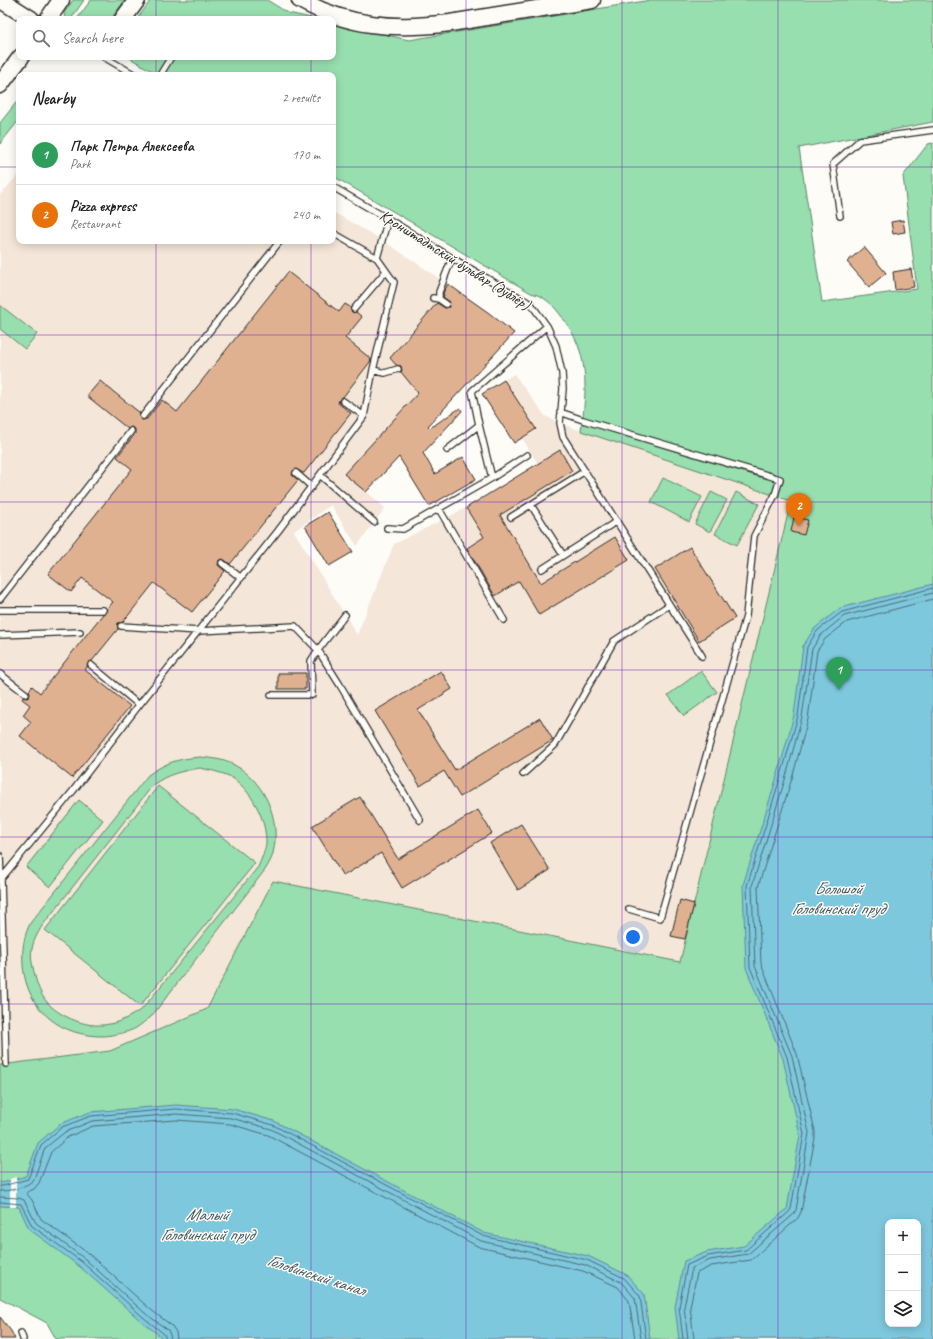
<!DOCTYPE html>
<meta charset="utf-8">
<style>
body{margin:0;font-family:Caveat,sans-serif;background:#f6f6f6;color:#222}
.controls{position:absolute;right:12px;bottom:12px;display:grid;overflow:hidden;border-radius:8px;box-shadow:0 2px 10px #0003}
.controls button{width:36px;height:36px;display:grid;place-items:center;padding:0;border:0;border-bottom:1px solid #e0e0e0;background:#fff;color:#222;font:20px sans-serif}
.you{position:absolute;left:633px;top:937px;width:14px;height:14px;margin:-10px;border:3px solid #fff;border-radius:50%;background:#1a73e8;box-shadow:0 0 0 6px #1a73e833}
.badge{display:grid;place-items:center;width:26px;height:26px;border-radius:50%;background:#d1495b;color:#fff;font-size:13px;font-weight:700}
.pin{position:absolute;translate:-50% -33px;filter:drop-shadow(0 1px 2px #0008)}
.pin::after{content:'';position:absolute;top:21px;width:14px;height:12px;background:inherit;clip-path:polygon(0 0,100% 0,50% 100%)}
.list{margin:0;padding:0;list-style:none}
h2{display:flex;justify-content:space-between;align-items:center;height:52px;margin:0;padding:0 16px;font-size:17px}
h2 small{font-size:13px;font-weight:400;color:#767676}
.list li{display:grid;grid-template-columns:26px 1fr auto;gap:12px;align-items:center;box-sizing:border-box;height:60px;padding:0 16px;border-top:1px solid #e0e0e0}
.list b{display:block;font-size:15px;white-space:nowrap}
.list p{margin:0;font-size:13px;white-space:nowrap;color:#767676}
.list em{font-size:13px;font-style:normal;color:#767676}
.icon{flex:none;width:22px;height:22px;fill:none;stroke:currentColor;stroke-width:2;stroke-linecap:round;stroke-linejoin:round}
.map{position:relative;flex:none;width:933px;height:1339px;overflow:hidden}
.search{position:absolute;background:#fff;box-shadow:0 2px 10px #0003;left:16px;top:16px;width:320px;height:44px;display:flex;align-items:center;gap:10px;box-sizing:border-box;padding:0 14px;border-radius:8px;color:#767676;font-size:15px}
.panel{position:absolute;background:#fff;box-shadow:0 2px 10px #0003;left:16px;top:72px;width:320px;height:172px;border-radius:8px}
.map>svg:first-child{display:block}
</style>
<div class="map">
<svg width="933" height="1339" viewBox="0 0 933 1339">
<rect width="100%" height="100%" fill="#fdfcf7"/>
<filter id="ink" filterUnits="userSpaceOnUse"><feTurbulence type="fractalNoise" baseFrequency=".025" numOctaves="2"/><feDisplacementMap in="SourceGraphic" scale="8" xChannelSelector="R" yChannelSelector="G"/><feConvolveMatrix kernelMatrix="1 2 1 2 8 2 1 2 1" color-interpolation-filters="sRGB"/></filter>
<g filter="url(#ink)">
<path fill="#f4e6d8" d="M19 174V241H333V212L382 240 415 262 489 313 514 333 367 492 385 508 357 546 331 505 294 531 357 635 394 544 466 508 538 464 522 438 514 443 482 394 514 374 545 416 560 423 581 431 791 500 680 962 273 881 207 1009 110 1051 0 1065V195Z"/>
<path fill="#97dfae" stroke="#61856c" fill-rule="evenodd" d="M73 0H84L71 19H65L64 13Z
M91 0H125L111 19H77Z
M151 0H267L288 13 316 19H137Z
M651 0H933V122L799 148 822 302 917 289 903 176 928 144 933 143V1339H56L47 1323 0 1298V1065L110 1051 207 1009 273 881 680 962 791 501 581 431C587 389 590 353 562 317 554 306 545 296 531 293L333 176V75H159L128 57H333V23L409 40ZM888 1222H918V1324H888Z
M19 99V120L0 144V123Z
M0 305 37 334 25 349 0 329Z
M663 478 702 497 689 522 651 502Z
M711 492 727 500 710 532 695 524Z
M736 492 759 504 737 545 715 534Z
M701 671 717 692 684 716 668 695Z
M200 757C210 758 221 759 230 763 263 777 282 819 273 853 272 859 268 865 265 870L151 1017C146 1020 141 1025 136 1028 127 1033 114 1035 104 1036 61 1037 27 1010 23 966 22 951 23 936 31 922L148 775C167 762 177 759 200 757ZM200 768C209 770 220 772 229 776 251 788 267 820 266 844 265 851 261 860 258 867L143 1008C117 1027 94 1031 65 1016 47 1006 40 996 35 976 33 967 30 958 32 949 33 941 38 933 42 926L153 785C167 774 182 771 200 768Z
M158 786 255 863 140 1006 45 930Z
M79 800 103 820 50 887 26 867Z"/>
<path fill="#7ec8de" stroke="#5d8996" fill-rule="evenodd" d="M933 584V1339H679L675 1307 684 1261 707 1252 744 1246 787 1209 800 1135 783 1059 746 968 743 885 779 770 794 715 803 646 814 629 840 608ZM888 1222H918V1324H888Z
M176 1105 233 1109 274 1121 484 1233 588 1256 627 1275 644 1294 650 1339H164L141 1321 79 1266 29 1229 19 1207 0 1206V1181L2 1183 26 1176 38 1143 60 1124 90 1112Z"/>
<path fill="#fdfcf7" d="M16 1177V1207H10V1179Z"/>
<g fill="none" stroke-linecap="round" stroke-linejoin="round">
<path stroke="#4c6a73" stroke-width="1" d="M0 1186H3L28 1179 41 1145 62 1127 91 1116 176 1109 232 1113 273 1125 483 1236 587 1260 624 1278 640 1296 646 1339
M0 1191C8 1192 30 1186 34 1179L45 1148 65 1132 92 1121 176 1114 231 1118 271 1129 481 1241 585 1265 621 1282 635 1298 641 1339
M0 1197 19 1198 24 1200 36 1223 85 1259 146 1314 168 1330 170 1335 171 1339
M0 1202 21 1204 32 1226 82 1262 143 1317 164 1334 166 1339
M177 1339 176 1332 172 1326 150 1309 89 1254 41 1219 32 1200 27 1194V1192L34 1189 39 1183 51 1152 68 1137 93 1126 176 1120 230 1124 268 1135 479 1247 583 1271 618 1287 629 1301 635 1339
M683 1339 679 1307 687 1265 708 1256 746 1250 789 1212 791 1209 804 1134 787 1057 750 967 747 886 782 772 798 716 807 647 817 631 842 612 933 588
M688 1339 684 1307 692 1268 710 1260 748 1254 793 1215 796 1210 809 1133 792 1056 755 966 752 886 787 773 802 717 812 649 821 635 844 616 933 593
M694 1339 690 1307 697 1273 711 1266 751 1260 798 1218 801 1212 815 1138V1131L797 1054 761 964 758 887 793 775 808 719 817 651 825 639 847 622 933 599"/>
</g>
<path fill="#e0b191" stroke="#2b2b2b" d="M903 220 905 232 893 234 891 222Z
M864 247 886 273 869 287 847 262Z
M911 269 914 287 895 290 893 272Z
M288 272 339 312 345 304 350 307 352 312H356L362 317 345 338 371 359 370 362 343 397 339 400 338 403 351 413 304 473H303L296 469 293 471 292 475 298 480 231 563 230 564 223 559 219 560 218 565 225 571 192 612 154 583 123 622 118 623V629L92 661 88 663 87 667 85 670 130 706 72 778 20 736 31 722 23 715 30 705 22 699 23 697 26 698 29 697 30 694 29 691 32 686 40 693 103 614 106 612 107 609 113 602 82 578 71 592 48 574 132 469 117 457 135 434V429L131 427 128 429 87 396 100 381 140 413 139 417 142 420 147 419 162 400 177 412Z
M448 284 489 313 514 333 428 426 430 428 460 408 462 411 423 453 435 474 463 457 476 479 429 506 399 457 366 492 344 474 418 393 401 372 402 370 401 366 396 365 390 358 437 303 445 308 449 307 450 302 443 297 444 295 443 293Z
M504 380 536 429 514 443 482 394Z
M560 450 572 471 500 515 541 583 615 537 629 560 539 615 519 581 495 596 467 548 484 537 466 508Z
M328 512 353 552 329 566 305 526Z
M794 517 808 520 804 535 791 532Z
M690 547 735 618 699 641 655 569Z
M441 671 452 689 418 710 455 770 540 718 553 740 460 797 444 771 420 786 375 711Z
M278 673H306V689H278Z
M360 797 398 859 478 810 492 833 402 888 381 853 343 876 312 826Z
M521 824 550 870 518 890 490 843Z
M680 900 694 904 685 939 671 936Z
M0 1317 11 1331 15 1339H0Z"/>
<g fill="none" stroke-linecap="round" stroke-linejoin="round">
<g stroke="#2b2b2b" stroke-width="8">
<path id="lane" d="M104 57 135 75
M160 75 171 57
M333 187 388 219 452 258 531 304 547 326 556 346 562 373 563 389 560 423 563 437 702 656
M840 216 833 164 860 140 933 130
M377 258 388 219
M433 298 439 299
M446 304 439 299V292L452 258
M354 309 386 271
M373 370 385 373 398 369
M343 401 364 416
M560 412 583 420 780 479 775 495 754 536 746 616 660 918 629 909
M143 416 280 241
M479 425 492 478
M447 450 479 425 472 391 547 326
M296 473 312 487
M321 476 374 522
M531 505 563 555
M439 509 504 620
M511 517 585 471
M387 528 403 529 492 478 527 455
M222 563 241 578
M542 569 617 521
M0 599 131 431
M0 610H103
M121 626 199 631 295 626 318 650 340 685 420 820
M0 635 80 632
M91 665 139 705
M0 674 26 694
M271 695H312L311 661 318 650 345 615
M523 774 555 745 614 641 669 605
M0 856 1 879 73 791 139 705 278 531 364 416 373 370 394 282 377 258 333 233
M1 879 6 1064
M21 1333 23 1339"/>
</g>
<g stroke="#2b2b2b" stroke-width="19">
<path id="secondary" d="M1 0 31 19
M300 0C349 27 395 30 450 23L592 0
M48 19 61 0
M123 19 137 0
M0 85 21 57"/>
</g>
<use href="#lane" stroke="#fdfcf7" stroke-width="5.5"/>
<use href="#secondary" stroke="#fdfcf7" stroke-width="16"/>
</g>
</g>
<path fill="none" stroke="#7b2cbf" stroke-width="1" stroke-opacity="0.55" d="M156 0V19M311 0V19M466 0V1339M622 0V1339M778 0V1339M156 57V75M311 57V75M0 167H19M333 167H933M156 241V1339M311 241V1339M0 335H933M0 502H933M0 670H933M0 837H933M0 1004H933M0 1172H933"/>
<g text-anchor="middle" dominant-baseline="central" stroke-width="3" stroke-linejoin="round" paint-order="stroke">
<g font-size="16" fill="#2b2b2b" stroke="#fdfcf7">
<text transform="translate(455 260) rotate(32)">Кронштадтский бульвар (дублёр)</text>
</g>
<g font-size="17" font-style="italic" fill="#445a61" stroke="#fdfcf7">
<text x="838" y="888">Большой<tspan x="838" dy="20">Головинский пруд</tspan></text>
<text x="207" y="1214">Малый<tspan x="207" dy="20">Головинский пруд</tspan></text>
<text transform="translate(316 1275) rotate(18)">Головинский канал</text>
</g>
</g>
</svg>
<div class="controls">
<button>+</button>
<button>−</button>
<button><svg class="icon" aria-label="layers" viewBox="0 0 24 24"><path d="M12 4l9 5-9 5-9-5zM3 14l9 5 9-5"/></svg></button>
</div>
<div class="you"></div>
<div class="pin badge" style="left:839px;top:690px;background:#2e9e5b">1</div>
<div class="pin badge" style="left:799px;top:526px;background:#e8710a">2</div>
<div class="search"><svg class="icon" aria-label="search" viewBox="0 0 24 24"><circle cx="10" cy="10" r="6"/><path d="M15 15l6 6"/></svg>Search here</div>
<section class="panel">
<h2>Nearby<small>2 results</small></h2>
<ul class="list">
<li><span class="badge" style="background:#2e9e5b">1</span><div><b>Парк Петра Алексеева</b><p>Park</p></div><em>170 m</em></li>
<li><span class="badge" style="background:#e8710a">2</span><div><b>Pizza express</b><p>Restaurant</p></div><em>240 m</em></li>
</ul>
</section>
</div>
